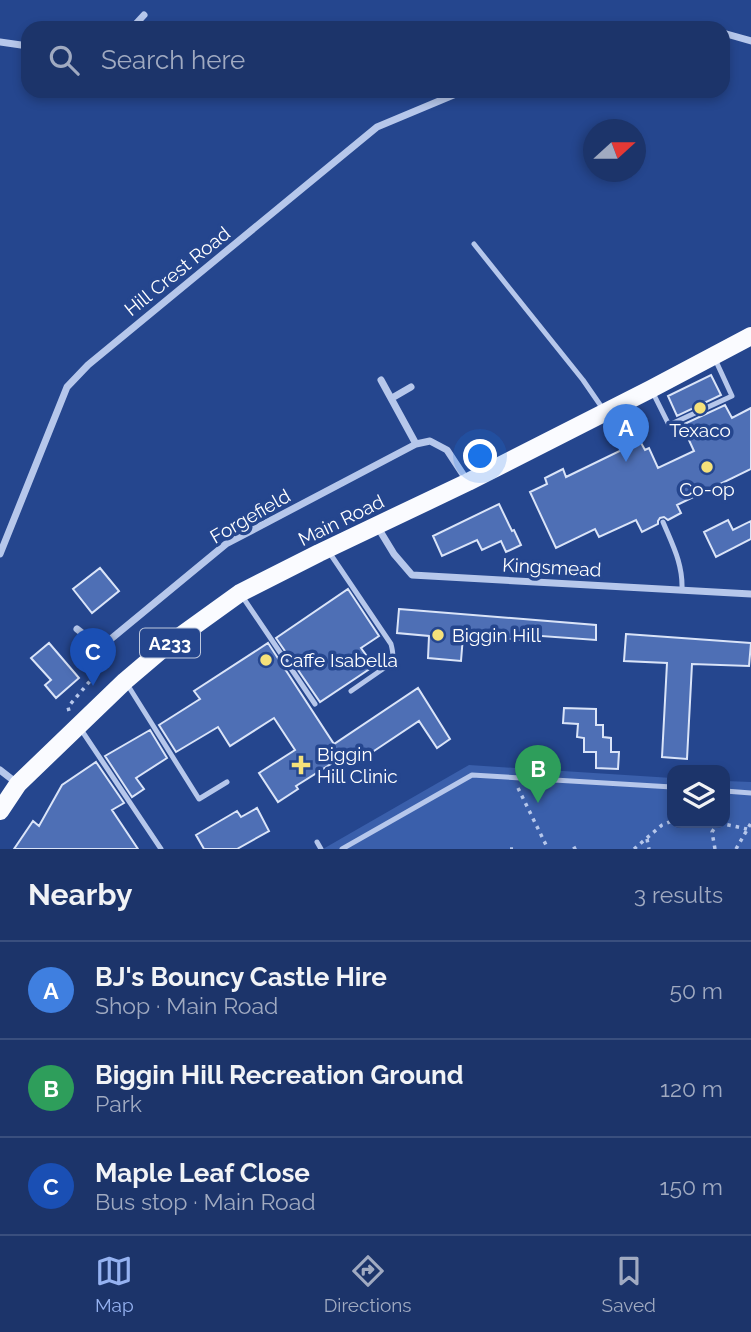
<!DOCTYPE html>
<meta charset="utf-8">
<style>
body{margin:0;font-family:Raleway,sans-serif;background:#293f72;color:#f1f3f6}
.controls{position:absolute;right:21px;bottom:21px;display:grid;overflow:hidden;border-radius:14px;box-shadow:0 4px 10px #0003}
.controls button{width:63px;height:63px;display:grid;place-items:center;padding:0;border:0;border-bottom:2px solid #3a4f7e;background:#1c346a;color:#f1f3f6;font:35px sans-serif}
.compass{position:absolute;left:583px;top:119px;width:63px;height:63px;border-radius:50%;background:#1c346a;box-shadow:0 4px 10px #0003;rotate:69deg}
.you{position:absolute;left:481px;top:457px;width:24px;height:24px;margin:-18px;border:5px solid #fff;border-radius:50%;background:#1a73e8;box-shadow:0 0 0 10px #1a73e833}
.badge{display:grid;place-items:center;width:46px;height:46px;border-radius:50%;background:#95b2f1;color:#fff;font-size:23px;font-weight:700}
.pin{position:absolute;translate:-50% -58px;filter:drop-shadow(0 2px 4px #0008)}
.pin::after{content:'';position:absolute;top:37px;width:24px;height:21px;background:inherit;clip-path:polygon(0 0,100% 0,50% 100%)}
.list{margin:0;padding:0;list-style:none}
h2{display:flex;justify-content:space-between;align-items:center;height:91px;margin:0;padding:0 28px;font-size:30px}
h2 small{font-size:23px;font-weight:400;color:#a0aac1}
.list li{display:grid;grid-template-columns:46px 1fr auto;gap:21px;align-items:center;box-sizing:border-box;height:98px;padding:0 28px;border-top:2px solid #3a4f7e}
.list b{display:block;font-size:26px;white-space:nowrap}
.list p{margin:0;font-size:23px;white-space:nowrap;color:#a0aac1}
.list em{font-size:23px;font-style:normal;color:#a0aac1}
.icon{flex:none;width:38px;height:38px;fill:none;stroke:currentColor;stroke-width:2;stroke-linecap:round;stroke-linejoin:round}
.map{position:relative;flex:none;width:751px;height:849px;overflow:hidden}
.search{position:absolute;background:#1c346a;box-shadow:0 4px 10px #0003;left:21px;right:21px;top:21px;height:77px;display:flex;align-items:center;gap:18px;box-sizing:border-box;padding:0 24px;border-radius:21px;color:#a0aac1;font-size:26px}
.sheet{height:385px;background:#1c346a}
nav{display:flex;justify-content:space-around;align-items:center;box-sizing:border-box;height:98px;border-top:2px solid #3a4f7e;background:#1c346a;font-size:19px;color:#a0aac1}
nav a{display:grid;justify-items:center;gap:4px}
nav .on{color:#95b2f1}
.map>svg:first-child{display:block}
</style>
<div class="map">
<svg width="751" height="849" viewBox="0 0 751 849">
<rect width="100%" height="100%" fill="#25468e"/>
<path fill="#3a5fab" d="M469 765 672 778V823H725V781L751 782V849H323Z"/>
<path fill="#4e6fb5" stroke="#dae4f8" stroke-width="2" d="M711 375 721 395 677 416 668 396Z
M725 405 732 418 751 408V469L677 505 681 513 668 520 664 517 660 518 658 521V524L642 532 636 520 599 537 595 529 556 548 530 492 547 484 545 478 563 469 566 477 640 441 645 450 649 448 658 468 694 451 682 425Z
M499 504 512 531 514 530 521 545 506 552 501 541 482 550 477 540 442 556 433 536Z
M728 520 733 530 751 521V539L716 557 704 532Z
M100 568 119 591 92 613 73 589Z
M348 589 379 636 361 648 374 666 320 702 276 638Z
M399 609 596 625V640L528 635V640L463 636 461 661 428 658 429 636 397 633Z
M626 634 751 643 749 666 692 664 687 759 662 757 667 663 624 661Z
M49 643 79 678 56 698 45 685 51 680 31 658Z
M268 643 334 744 418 688 450 739 437 748 419 721 365 757 358 747 296 786 298 789 278 802 259 773 295 750 274 718 230 746 218 727 176 752 159 725 200 699 194 691Z
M564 708 596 709V725H603V737L611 738V752H619L618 769 596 768V752H584V738L577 737 578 724 563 723Z
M150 730 167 758 136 778 144 789 132 797 105 756Z
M96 762 124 803 112 810 138 849H14L33 821 39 826 62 785Z
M257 808 269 831 237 849H204L196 835 237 811 241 817Z"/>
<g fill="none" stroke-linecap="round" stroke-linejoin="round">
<path stroke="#b6c7eb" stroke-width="3.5" stroke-dasharray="3.5 5" stroke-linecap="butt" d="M69 711 68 707 101 668 104 654
M518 788 548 849
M719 823 747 829
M647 839 649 849
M510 849H513
M573 849 577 847 578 849
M634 849 662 825 672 821
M715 849 712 832 718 823
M736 849 751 823"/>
<path stroke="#b6c7eb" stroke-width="5" d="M474 244 583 380 603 409
M652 391 669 425 732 396 715 359
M663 522C673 546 683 564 682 590
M329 552 391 644C393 652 394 657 390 664L351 691
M242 596 315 704
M127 684 199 799 227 782
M80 728 161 849
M725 791 751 793
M317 842 321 849
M342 849 472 775 672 787"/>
<path stroke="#b6c7eb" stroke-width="7" d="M132 28 144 15
M639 28H651
M723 33 751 41
M0 42 28 46
M381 380 416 444
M392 398 411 387
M377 526 394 554 412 575 751 594
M0 554 67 387 88 365 377 127 463 91
M77 629 91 640 106 643 226 544 416 444 430 441 447 450 468 482
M0 770 18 784"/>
<path stroke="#fafbff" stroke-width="18" d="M0 811 18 784 125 681 165 647 240 593 319 553 468 482 651 389 751 336"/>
</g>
<g fill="#f5e17a" stroke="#25468e" stroke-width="2.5">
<circle cx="700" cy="408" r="7"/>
<circle cx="707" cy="467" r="7"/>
<circle cx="438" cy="635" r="7"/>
<circle cx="266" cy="660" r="7"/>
<path d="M297.5 754.5h7v7h7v7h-7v7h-7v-7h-7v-7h7z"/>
</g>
<g text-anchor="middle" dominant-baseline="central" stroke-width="7" stroke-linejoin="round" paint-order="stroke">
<rect fill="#25468e" stroke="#bec8dd" stroke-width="2" x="140" y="628.5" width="60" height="29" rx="5"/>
<g font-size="18" font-weight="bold" fill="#fff">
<text x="170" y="643">A233</text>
</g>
<g font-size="19" fill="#fff" stroke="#25468e">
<text transform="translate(177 271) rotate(-39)">Hill Crest Road</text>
<text transform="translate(250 516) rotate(-30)">Forgefield</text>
<text transform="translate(341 520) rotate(-26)">Main Road</text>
<text transform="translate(552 567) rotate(3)">Kingsmead</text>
</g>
<g font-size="19" fill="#fff" stroke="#25468e" text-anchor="start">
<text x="700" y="430" text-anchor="middle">Texaco</text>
<text x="707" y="489" text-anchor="middle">Co-op</text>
<text x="452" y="635">Biggin Hill</text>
<text x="280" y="660">Caffe Isabella</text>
<text x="317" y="754">Biggin<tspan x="317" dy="22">Hill Clinic</tspan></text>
</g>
</g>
</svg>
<div class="controls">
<button><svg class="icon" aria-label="layers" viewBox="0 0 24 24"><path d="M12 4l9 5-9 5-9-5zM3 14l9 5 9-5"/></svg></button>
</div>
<svg class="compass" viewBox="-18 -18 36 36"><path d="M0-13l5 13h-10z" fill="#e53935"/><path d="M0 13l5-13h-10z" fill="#a0aac1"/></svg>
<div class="you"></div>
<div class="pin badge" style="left:626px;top:462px;background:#3f7fe0">A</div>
<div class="pin badge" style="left:538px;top:803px;background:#2e9e5b">B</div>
<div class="pin badge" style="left:93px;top:686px;background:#1a4fb4">C</div>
<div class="search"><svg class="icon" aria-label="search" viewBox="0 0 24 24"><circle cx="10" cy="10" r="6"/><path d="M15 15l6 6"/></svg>Search here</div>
</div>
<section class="sheet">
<h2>Nearby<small>3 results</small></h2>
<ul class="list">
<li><span class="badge" style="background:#3f7fe0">A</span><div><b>BJ's Bouncy Castle Hire</b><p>Shop · Main Road</p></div><em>50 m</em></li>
<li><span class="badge" style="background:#2e9e5b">B</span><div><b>Biggin Hill Recreation Ground</b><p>Park</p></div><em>120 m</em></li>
<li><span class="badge" style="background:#1a4fb4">C</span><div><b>Maple Leaf Close</b><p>Bus stop · Main Road</p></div><em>150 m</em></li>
</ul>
</section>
<nav>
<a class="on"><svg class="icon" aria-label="map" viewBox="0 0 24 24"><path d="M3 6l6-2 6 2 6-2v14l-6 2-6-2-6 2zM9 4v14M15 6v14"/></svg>Map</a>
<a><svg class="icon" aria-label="directions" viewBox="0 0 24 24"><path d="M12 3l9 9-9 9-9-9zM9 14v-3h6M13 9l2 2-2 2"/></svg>Directions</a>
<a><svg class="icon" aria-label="saved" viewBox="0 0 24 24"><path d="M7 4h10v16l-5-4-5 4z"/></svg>Saved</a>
</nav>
